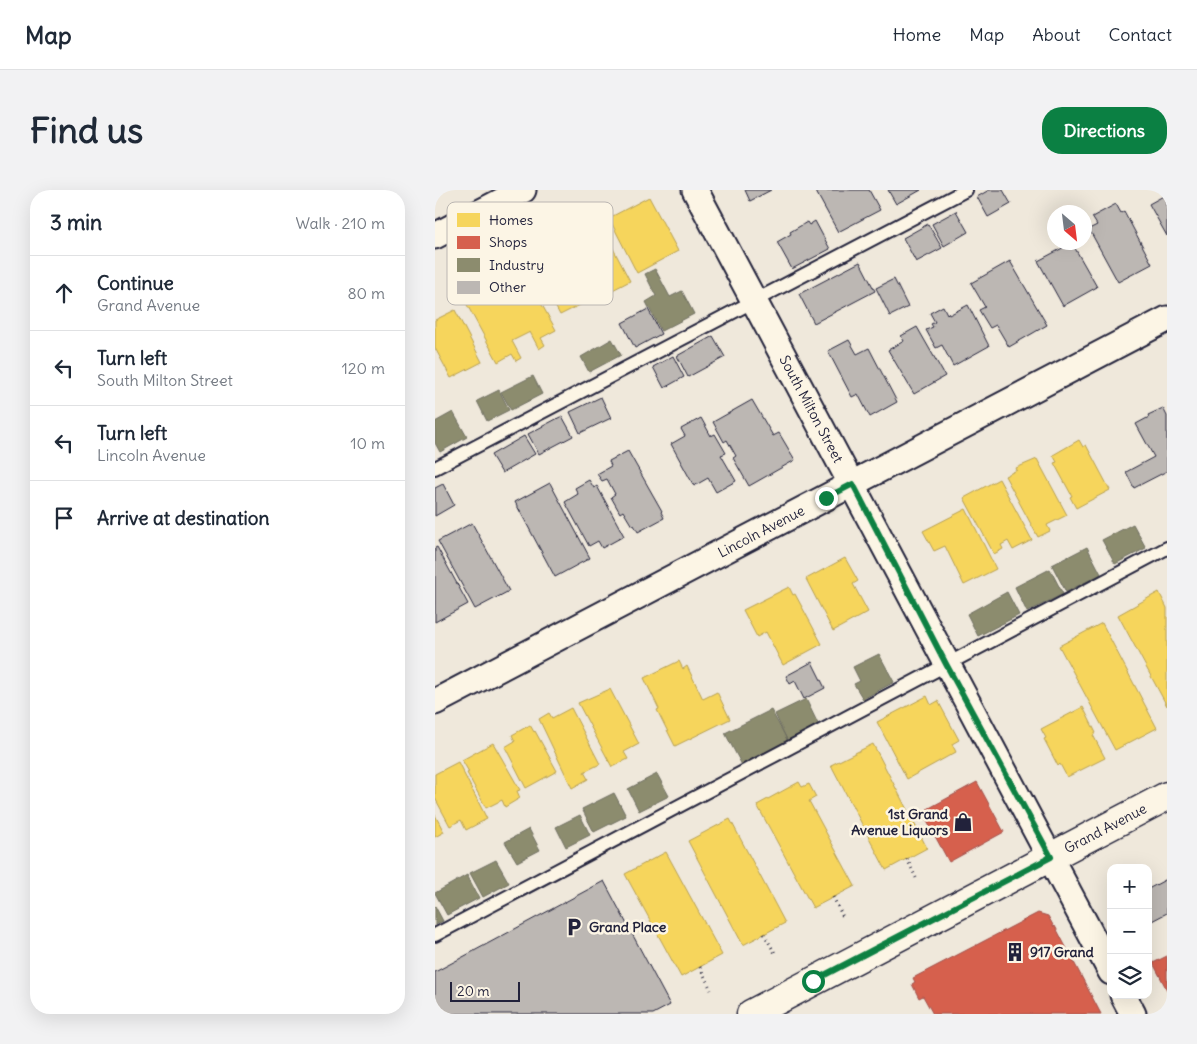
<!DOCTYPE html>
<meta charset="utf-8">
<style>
body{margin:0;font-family:Delius,sans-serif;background:#f2f2f3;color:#1f2937}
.controls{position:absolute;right:15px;bottom:15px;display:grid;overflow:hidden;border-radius:10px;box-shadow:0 5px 20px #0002}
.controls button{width:45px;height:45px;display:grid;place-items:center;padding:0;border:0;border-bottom:1px solid #e0e1e3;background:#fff;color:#1f2937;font:25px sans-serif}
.compass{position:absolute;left:612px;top:15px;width:45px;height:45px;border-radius:50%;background:#fff;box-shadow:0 5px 20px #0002;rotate:152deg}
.scale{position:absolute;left:15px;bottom:12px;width:70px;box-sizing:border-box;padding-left:5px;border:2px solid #22223b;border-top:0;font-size:14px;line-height:18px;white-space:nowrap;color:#22223b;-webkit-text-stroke:4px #fcf5e5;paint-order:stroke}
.stop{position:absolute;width:15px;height:15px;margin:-11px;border:4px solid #0b8043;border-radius:50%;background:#fff}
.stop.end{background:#0b8043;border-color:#fff;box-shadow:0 1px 5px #0008}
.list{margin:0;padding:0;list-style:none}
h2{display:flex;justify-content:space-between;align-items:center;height:65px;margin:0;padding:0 20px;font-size:21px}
h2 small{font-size:16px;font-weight:400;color:#747a83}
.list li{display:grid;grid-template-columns:32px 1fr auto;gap:15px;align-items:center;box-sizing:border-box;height:75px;padding:0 20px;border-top:1px solid #e0e1e3}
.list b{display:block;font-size:19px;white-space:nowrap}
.list p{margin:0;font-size:16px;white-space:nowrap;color:#747a83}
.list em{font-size:16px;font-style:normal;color:#747a83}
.icon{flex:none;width:28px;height:28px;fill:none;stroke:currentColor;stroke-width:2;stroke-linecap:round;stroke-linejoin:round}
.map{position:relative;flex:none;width:732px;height:824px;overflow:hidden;border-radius:20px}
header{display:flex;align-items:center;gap:30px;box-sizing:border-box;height:70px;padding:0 25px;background:#fff;border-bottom:1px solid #e0e1e3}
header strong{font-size:24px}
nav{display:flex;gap:28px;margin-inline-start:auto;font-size:18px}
.intro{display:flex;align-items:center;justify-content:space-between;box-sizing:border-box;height:120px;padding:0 30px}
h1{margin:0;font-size:35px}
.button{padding:12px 22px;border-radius:20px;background:#0b8043;color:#fff;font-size:18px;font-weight:700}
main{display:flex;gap:30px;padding:0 30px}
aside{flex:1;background:#fff;border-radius:20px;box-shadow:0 5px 20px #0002}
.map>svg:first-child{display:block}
</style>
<header>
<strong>Map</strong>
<nav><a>Home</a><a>Map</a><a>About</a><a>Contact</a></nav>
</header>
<div class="intro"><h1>Find us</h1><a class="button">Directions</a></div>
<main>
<aside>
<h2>3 min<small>Walk · 210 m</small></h2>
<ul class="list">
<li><svg class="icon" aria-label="ahead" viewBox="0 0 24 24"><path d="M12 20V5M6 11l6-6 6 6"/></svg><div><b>Continue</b><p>Grand Avenue</p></div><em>80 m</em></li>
<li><svg class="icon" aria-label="left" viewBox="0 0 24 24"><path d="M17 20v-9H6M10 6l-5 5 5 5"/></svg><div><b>Turn left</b><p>South Milton Street</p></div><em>120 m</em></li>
<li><svg class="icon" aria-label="left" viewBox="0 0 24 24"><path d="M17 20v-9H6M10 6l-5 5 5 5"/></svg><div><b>Turn left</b><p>Lincoln Avenue</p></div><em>10 m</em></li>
<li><svg class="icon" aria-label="arrive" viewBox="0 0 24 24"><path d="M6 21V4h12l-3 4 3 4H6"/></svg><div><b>Arrive at destination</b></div></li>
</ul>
</aside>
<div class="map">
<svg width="732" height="824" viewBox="0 0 732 824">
<rect width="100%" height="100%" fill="#efe8db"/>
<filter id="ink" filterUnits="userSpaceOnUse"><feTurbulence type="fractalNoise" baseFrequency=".02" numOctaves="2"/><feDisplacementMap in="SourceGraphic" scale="10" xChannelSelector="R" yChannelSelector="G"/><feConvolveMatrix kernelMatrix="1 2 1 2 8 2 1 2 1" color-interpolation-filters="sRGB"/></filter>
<g filter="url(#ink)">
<path fill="#f6d55c" stroke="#b69f52" d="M214 7 243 61 202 83 174 28Z
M155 40 160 49 170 43 195 91 164 107 134 51Z
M127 52 157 109 125 125 100 78 112 71 107 62Z
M87 79 121 140 106 148 110 155 104 159 95 142 77 151 86 168 81 171 77 164 63 172 30 111Z
M20 120 47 172 16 188 0 158V130Z
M644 250 648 257 651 255 675 300 641 318 635 307 637 306 619 273 622 272 618 265Z
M602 269 632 325 612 335 615 341 603 347 570 286 582 280 581 278Z
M564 289 597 350 578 360 573 351 566 355 568 359 559 364 529 308Z
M531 319 561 379 529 395 510 356 499 361 488 341Z
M410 368 423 391 418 394 433 422 398 441 371 389Z
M354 397 358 405 360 404 387 454 348 475 331 442 322 447 308 420Z
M724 402 732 418V516L683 425Z
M667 433 722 538 680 560 624 456Z
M244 471 248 479 252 476 268 509 282 502 295 529 240 556 222 520 224 519 209 488Z
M175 499 204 554 189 562 193 569 177 577 143 513Z
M492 506 496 515 503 511 524 550 517 554 521 562 472 589 442 532Z
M648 517 661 543 658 545 670 568 632 587 625 574 623 576 609 549 611 548 606 539Z
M136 518 165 574 149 582 153 589 137 598 104 529 114 523 117 528Z
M95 535 99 542 100 541 122 581 91 598 70 557 80 551 77 545Z
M58 553 85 600 82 601 85 608 70 617 67 610 51 618 32 583 34 582 27 570Z
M438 554 492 658 451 680 396 575Z
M23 572 52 629 31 640 26 630 15 636 0 608V584Z
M364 592 367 597 374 594 381 607 374 611 420 696 378 718 322 615Z
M0 625 9 642 0 647Z
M295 629 350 733 308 755 253 651Z
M231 662 287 765 246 787 190 684Z"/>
<path fill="#d6604d" stroke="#a04d48" d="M542 592 569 642 514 672 487 622Z
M603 723 613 726 619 737 620 736 666 824H498L488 806 484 808 477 794 480 792 478 788Z
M732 766V800L718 773Z"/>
<path fill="#8c8c6e" stroke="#6c6c5f" d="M220 79 235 107 247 101 259 124 226 141 211 112 221 106 210 84Z
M177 149 186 165 154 182 146 167Z
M98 186 107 204 76 220 66 202Z
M64 200 74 220 52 231 42 211Z
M18 222 32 247 5 262 0 253V232Z
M698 334 711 358 680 374 667 350Z
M652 357 666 384 631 402 617 375Z
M615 379 628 404 592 422 580 397Z
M572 402 584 425 543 446 532 424Z
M444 464 459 492 428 509 419 494 425 491 418 477Z
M371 509 384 536 353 552 340 524Z
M336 520 354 553 308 577 290 543Z
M222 584 234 606 204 621 193 599Z
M179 603 191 626 159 642 147 619Z
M145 625 155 645 131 657 121 637Z
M94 639 105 660 82 672 70 652Z
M61 670 74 693 48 707 35 683Z
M32 685 44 708 12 725 0 703Z
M0 716 8 731 0 735Z"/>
<path fill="#bcb7b3" stroke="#22223b" d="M310 0H336L315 11Z
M380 0H434L445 20 403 42Z
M453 0H486L461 14Z
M554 0H568L576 14 553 27 542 7Z
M732 4V46L714 14Z
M681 14 686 23 689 21 717 74 683 92 654 39 662 35 657 27Z
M521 21 533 42 509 56 497 34Z
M380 31 395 59 357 79 342 52 356 44 355 42 372 32 374 35Z
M493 34 507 58 481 72 468 48Z
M637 53 662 97 628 116 603 71Z
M575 71 612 135 574 157 561 135 555 138 544 120 550 117 536 93Z
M425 72 440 101 379 133 364 104Z
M459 89 473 117 455 126 441 98Z
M533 115 554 156 518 176 507 155 501 158 491 140 498 137 496 134 500 132 495 123 508 116 512 124 513 123 514 125Z
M213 119 226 144 200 158 187 133Z
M482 137 510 186 479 204 453 160 469 151 466 146Z
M278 146 290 167 253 187 242 166Z
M414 150 422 164 434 158 462 212 435 227 423 204 417 207 393 161Z
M238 166 249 187 229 198 218 177Z
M166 207 176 228 145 243 135 222Z
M317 210 338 246 344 243 360 270 314 296 298 268 301 266 292 250 289 252 278 232Z
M728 218 732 226V281L699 298 691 282 719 267 701 234 714 227 713 225Z
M127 226 138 246 104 264 93 244Z
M266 228 276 246 280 244 291 263 286 265 301 291 281 302 273 288 259 296 236 254 250 246 246 239Z
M89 246 100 264 67 283 56 265Z
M193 261 227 321 226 322 229 328 203 342 199 335 197 336 188 321 185 323 176 307 180 304 172 289 167 291 162 284 176 276 174 271Z
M154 290 159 298 162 296 189 346 167 358 163 351 154 356 130 312 143 304 140 298Z
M115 293 155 368 120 387 80 312Z
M8 294 19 315 0 326V298Z
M37 333 74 401 40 419 3 351Z
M2 357 33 414 0 432V358Z
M377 472 390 498 369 509 360 491 355 494 351 486Z
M732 689V723L713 733V699Z
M169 691 235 815 218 824H0V782Z"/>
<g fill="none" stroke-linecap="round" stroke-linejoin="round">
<g stroke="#22223b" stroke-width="16">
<path id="lane" d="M0 278 531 0
M0 745 732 358"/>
</g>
<g stroke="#22223b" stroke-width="29">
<g id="street">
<path id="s1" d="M260 0 676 782"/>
<path d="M0 46 88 0"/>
<path id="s2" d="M0 512 732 129"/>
<path d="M688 805 698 824"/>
</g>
</g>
<g stroke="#22223b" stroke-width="31">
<g id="secondary">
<path id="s3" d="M316 824 732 606"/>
</g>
</g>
<path stroke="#22223b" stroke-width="3" stroke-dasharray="1 4" stroke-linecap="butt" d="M472 669 482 690
M398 707 409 729
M329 744 341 765
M265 777 276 800"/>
<use href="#lane" stroke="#fcf5e5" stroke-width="12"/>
<use href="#street" stroke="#fcf5e5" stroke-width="25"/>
<use href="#secondary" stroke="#fcf5e5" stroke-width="28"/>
</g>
</g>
<g fill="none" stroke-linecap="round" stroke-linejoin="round" filter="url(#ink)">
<path stroke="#0b8043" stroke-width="6" d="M378 791 616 667 511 474 418 294 391 308"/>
</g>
<defs>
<g id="shop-bare" transform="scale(1.5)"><path d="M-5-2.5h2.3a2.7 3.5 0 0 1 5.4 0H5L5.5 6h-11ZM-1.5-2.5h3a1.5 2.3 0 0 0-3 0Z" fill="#22223b" stroke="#fcf5e5" stroke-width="2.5" paint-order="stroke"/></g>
<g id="parking-bare" transform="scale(1.5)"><path d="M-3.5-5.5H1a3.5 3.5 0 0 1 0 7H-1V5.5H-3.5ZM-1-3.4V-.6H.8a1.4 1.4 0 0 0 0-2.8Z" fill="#22223b" stroke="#fcf5e5" stroke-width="2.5" paint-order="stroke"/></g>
<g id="building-bare" transform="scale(1.5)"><path d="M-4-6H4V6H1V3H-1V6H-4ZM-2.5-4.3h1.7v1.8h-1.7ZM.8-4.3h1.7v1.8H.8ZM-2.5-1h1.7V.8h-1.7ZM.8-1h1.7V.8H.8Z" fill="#22223b" stroke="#fcf5e5" stroke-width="2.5" paint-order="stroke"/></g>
</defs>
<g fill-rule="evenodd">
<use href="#shop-bare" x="528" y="632"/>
<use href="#parking-bare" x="139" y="737"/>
<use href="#building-bare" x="580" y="762"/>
</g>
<g text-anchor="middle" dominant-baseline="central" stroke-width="5" stroke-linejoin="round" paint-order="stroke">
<g font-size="14" fill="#22223b" stroke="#fcf5e5">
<text stroke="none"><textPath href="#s1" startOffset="248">South Milton Street</textPath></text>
<text stroke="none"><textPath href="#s2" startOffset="368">Lincoln Avenue</textPath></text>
<text stroke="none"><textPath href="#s3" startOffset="400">Grand Avenue</textPath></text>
</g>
<g font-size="14" font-weight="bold" fill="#22223b" stroke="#fcf5e5" text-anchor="start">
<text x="513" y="624" text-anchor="end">1st Grand<tspan x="513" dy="16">Avenue Liquors</tspan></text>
<text x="154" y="737">Grand Place</text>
<text x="595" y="762">917 Grand</text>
</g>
</g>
<rect x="12" y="12" width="166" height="103" rx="8" fill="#fcf5e5" stroke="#bbb6b2" stroke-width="1"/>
<rect x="22" y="23" width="23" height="14" fill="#f6d55c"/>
<rect x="22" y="46" width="23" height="13" fill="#d6604d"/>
<rect x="22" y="68" width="23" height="14" fill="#8c8c6e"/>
<rect x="22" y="91" width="23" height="13" fill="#bcb7b3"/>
<g font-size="14" fill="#22223b">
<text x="54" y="35">Homes</text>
<text x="54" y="57">Shops</text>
<text x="54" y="80">Industry</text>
<text x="54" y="102">Other</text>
</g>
</svg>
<div class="controls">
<button>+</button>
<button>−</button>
<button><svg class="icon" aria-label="layers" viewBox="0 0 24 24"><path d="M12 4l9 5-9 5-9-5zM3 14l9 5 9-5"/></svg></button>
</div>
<svg class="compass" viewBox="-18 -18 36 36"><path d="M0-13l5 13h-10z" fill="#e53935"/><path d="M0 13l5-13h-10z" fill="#747a83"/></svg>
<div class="scale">20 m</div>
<div class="stop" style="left:378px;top:791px"></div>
<div class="stop end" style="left:391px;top:308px"></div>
</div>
</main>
